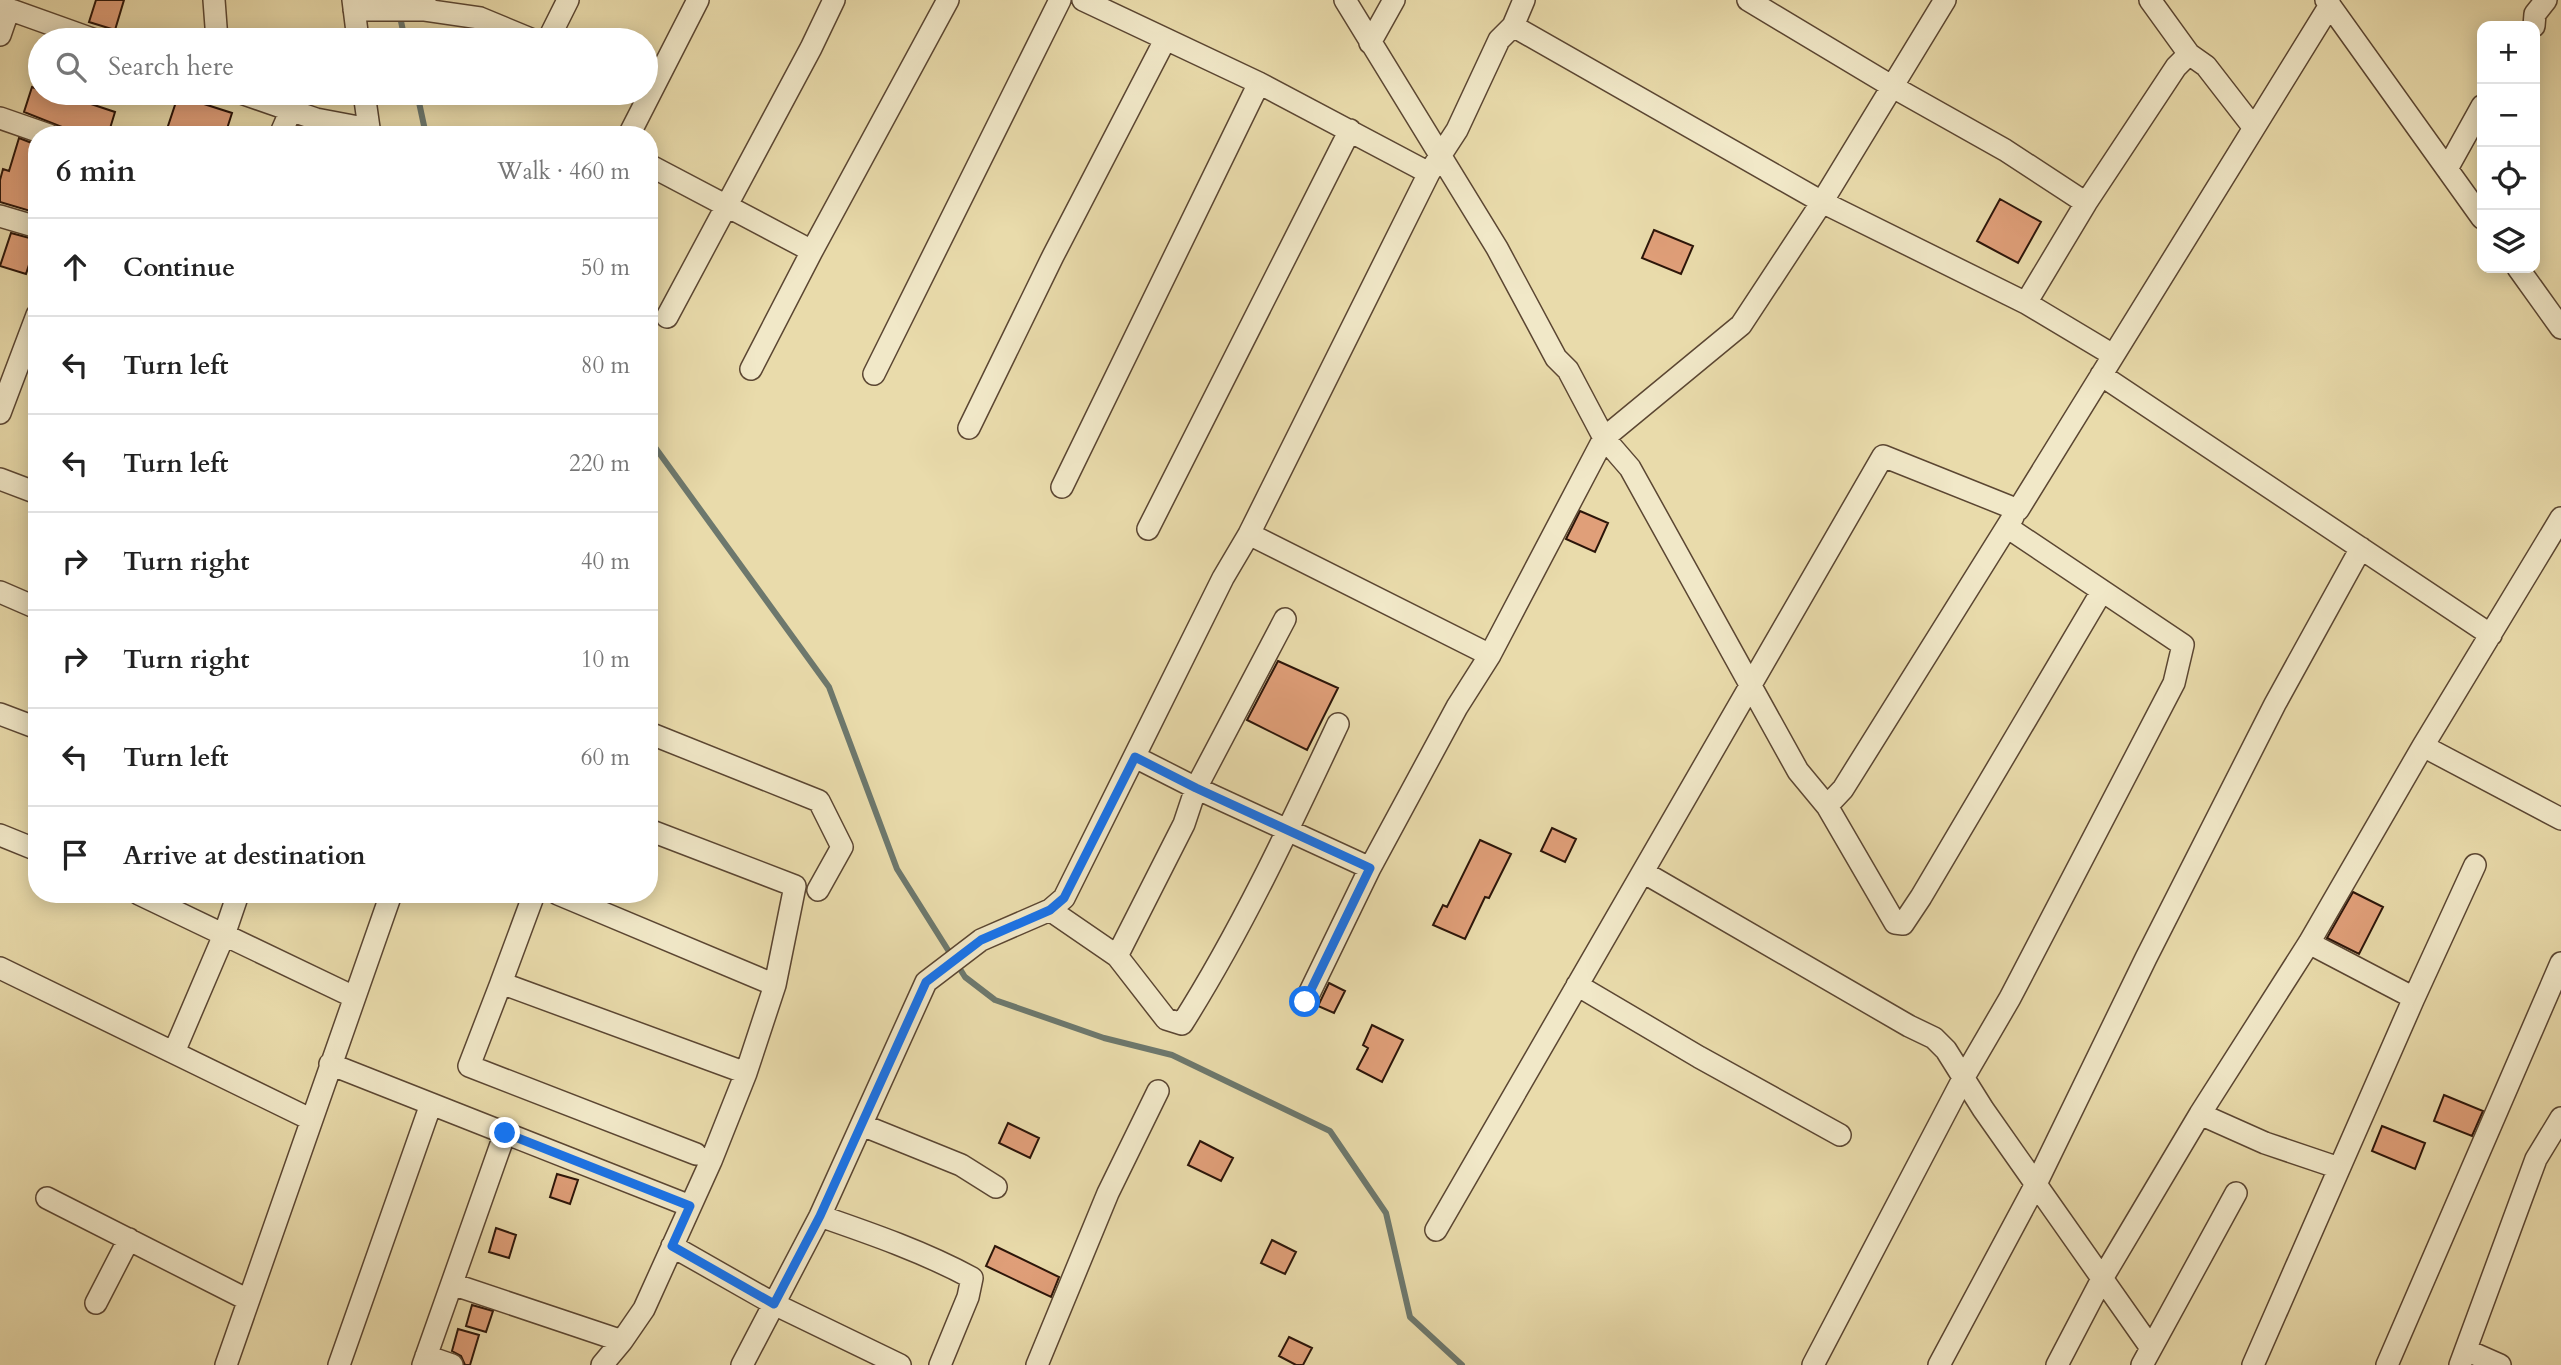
<!DOCTYPE html>
<meta charset="utf-8">
<style>
body{margin:0;font-family:Cardo,serif;background:#f2f2f2;color:#222}
.controls{position:absolute;right:21px;top:21px;display:grid;overflow:hidden;border-radius:14px;box-shadow:0 4px 18px #0003}
.controls button{width:63px;height:63px;display:grid;place-items:center;padding:0;border:0;border-bottom:2px solid #e0e0e0;background:#fff;color:#222;font:35px sans-serif}
.stop{position:absolute;width:21px;height:21px;margin:-16px;border:5px solid #1a73e8;border-radius:50%;background:#fff}
.stop.end{background:#1a73e8;border-color:#fff;box-shadow:0 2px 7px #0008}
.list{margin:0;padding:0;list-style:none}
h2{display:flex;justify-content:space-between;align-items:center;height:91px;margin:0;padding:0 28px;font-size:30px}
h2 small{font-size:23px;font-weight:400;color:#767676}
.list li{display:grid;grid-template-columns:46px 1fr auto;gap:21px;align-items:center;box-sizing:border-box;height:98px;padding:0 28px;border-top:2px solid #e0e0e0}
.list b{display:block;font-size:26px;white-space:nowrap}
.list em{font-size:23px;font-style:normal;color:#767676}
.icon{flex:none;width:38px;height:38px;fill:none;stroke:currentColor;stroke-width:2;stroke-linecap:round;stroke-linejoin:round}
.map{position:relative;flex:none;width:2561px;height:1365px;overflow:hidden}
.search{position:absolute;background:#fff;box-shadow:0 4px 18px #0003;left:28px;top:28px;width:630px;height:77px;display:flex;align-items:center;gap:18px;box-sizing:border-box;padding:0 24px;border-radius:38px;color:#767676;font-size:26px}
.panel{position:absolute;background:#fff;box-shadow:0 4px 18px #0003;left:28px;top:126px;width:630px;height:777px;border-radius:28px}
.map>svg:first-child{display:block}
</style>
<div class="map">
<svg width="2561" height="1365" viewBox="0 0 2561 1365">
<rect width="100%" height="100%" fill="#e9dbab"/>
<filter id="stains"><feTurbulence type="fractalNoise" baseFrequency=".00286" numOctaves="4"/><feColorMatrix values="0 0 0 0 .2 0 0 0 0 .09 0 0 0 0 .02 0 0 0 .5 -.17"/></filter>
<radialGradient id="worn" r=".72"><stop offset=".6" stop-color="#630" stop-opacity="0"/><stop offset="1" stop-color="#630" stop-opacity=".3"/></radialGradient>
<g fill="none" stroke-linecap="round" stroke-linejoin="round">
<path stroke="#6d786d" stroke-width="6" d="M399 12 405 40
M417 93 426 135
M649 439 829 687 897 869 965 977 995 1000 1104 1038 1172 1055 1330 1131 1386 1213 1410 1317 1462 1365"/>
</g>
<path fill="#e09f79" stroke="#2c1509" stroke-width="2" d="M96 0H124L115 30 89 22Z
M32 87 40 90V93L60 96 61 94 115 112 108 135H82L24 112Z
M179 93 205 100 204 104 232 113 225 135H165Z
M19 138 37 145V213L0 202V180L3 169 9 171Z
M2000 199 2041 222 2018 263 1977 241Z
M1654 230 1693 246 1681 274 1642 258Z
M11 233 37 240 26 274 0 266Z
M1580 511 1608 523 1595 552 1566 539Z
M1278 661 1338 688 1307 750 1247 720Z
M1552 828 1576 839 1565 862 1541 851Z
M1480 840 1511 854 1489 898 1485 897 1465 939 1433 925 1443 905 1447 907Z
M2353 892 2383 907 2359 954 2327 938Z
M1329 983 1345 991 1334 1013 1318 1006Z
M1372 1025 1403 1040 1382 1082 1357 1069 1368 1048 1363 1045Z
M2444 1095 2483 1111 2472 1136 2434 1121Z
M1008 1123 1039 1138 1030 1158 999 1143Z
M2382 1126 2425 1143 2415 1169 2372 1151Z
M1200 1141 1233 1158 1221 1181 1188 1165Z
M557 1174 578 1180 570 1204 550 1197Z
M496 1228 516 1235 509 1258 489 1252Z
M1272 1240 1296 1252 1285 1274 1261 1263Z
M995 1246 1059 1277 1051 1297 986 1266Z
M472 1305 493 1311 486 1332 466 1326Z
M458 1329 479 1335 470 1365H465L461 1356 452 1351Z
M1289 1337 1312 1348 1303 1365H1296L1279 1356Z"/>
<g fill="none" stroke-linecap="round" stroke-linejoin="round">
<g stroke="#5b4632" stroke-width="24">
<path id="minor" d="M214 0 217 40
M353 0 358 40
M425 0V10L480 18 533 40
M1083 0 1259 83 1429 173
M1345 0 1497 248 1556 358 1568 370 1604 438 1630 468 1798 771 1827 806 1895 923 1903 924 1921 897 2102 591
M1748 0 1893 87 2005 150 2086 203
M2150 0 2189 54 2206 66 2254 128
M2326 0 2482 218
M0 6 95 40
M354 10H425
M1513 26 1822 202 2026 303 2113 355
M2534 26 2535 14 2546 0
M0 35 9 9
M548 40 568 0
M1370 43 1394 0
M241 93 316 119 369 129
M364 93 370 135
M0 118 49 135
M280 135 291 110
M629 135 698 0
M649 165 812 251 751 369
M2447 169 2482 106
M0 216 37 227
M812 251 948 0
M2518 268 2561 328
M2026 303 2086 203 2176 67 2189 54
M667 317 811 48 834 0
M874 374 1060 0
M2101 375 2491 635
M0 413 37 315
M969 428 1053 256 1165 40
M0 479 37 493
M1062 487 1259 83
M1148 529 1350 130
M1249 534 1490 655
M0 592 37 608
M1285 619 1196 788 1370 868
M0 714 37 728
M649 733 819 801 842 847 818 890
M2423 746 2561 819
M1827 806 1843 789 2013 517
M0 835 37 850
M1643 872 1909 1026 1934 1038 1946 1050 1983 1109 2151 1348
M139 894 354 997
M534 894 501 983 746 1073
M558 894 775 985
M1050 910 1117 956 1166 1019 1182 1024C1242 929 1290 826 1338 724
M1117 956 1184 824 1196 788 1135 757
M0 968 310 1119
M501 983 469 1066 696 1154
M1577 985 1699 1057 1840 1135
M2414 998 2475 865
M1305 1002 1370 868 1457 707 1490 655 1604 438 1741 325 1822 202 1945 0
M174 1052 224 935 238 894
M330 1064 690 1206
M2200 1114 2265 1143 2339 1168
M862 1125 961 1165 996 1187
M47 1198 248 1300
M820 1216C872 1234 924 1252 972 1278L968 1297 940 1365
M1436 1230 1883 456 2018 510 2330 5
M672 1246 774 1304 900 1365
M452 1284 622 1341 644 1309 711 1161 746 1073 775 985 795 886 649 830
M96 1303 129 1239
M2466 1350 2500 1365
M426 1356 452 1365
M226 1365 391 894
M339 1365 431 1104
M423 1365 505 1133
M602 1365 622 1341
M742 1365 820 1216 926 982 981 940 1050 910 1064 898 1223 578 1249 534 1429 173 1457 130 1499 40 1513 26 1524 0
M1037 1365 1108 1193 1158 1091
M1813 1365 1964 1077 2010 998 2174 683 2183 645 2007 527
M1939 1365 2036 1184 2146 958 2275 704 2361 548
M2057 1365 2103 1277 2200 1114 2309 943 2423 746 2561 518
M2142 1365 2236 1193
M2253 1365 2414 998 2309 943
M2387 1365 2561 963
M2460 1365 2536 1159 2561 1118"/>
</g>
<use href="#minor" stroke="#f1e8c8" stroke-width="21"/>
</g>
<g fill="none" stroke-linecap="round" stroke-linejoin="round">
<path stroke="#1a73e8" stroke-width="9" d="M505 1133 690 1206 672 1246 774 1304 820 1216 926 982 981 940 1050 910 1064 898 1135 757 1196 788 1370 868 1305 1002"/>
</g>
<rect width="100%" height="100%" filter="url(#stains)"/>
<rect width="100%" height="100%" fill="url(#worn)"/>
</svg>
<div class="controls">
<button>+</button>
<button>−</button>
<button><svg class="icon" aria-label="locate" viewBox="0 0 24 24"><circle cx="12" cy="12" r="6"/><path d="M12 2v4M12 18v4M2 12h4M18 12h4"/></svg></button>
<button><svg class="icon" aria-label="layers" viewBox="0 0 24 24"><path d="M12 4l9 5-9 5-9-5zM3 14l9 5 9-5"/></svg></button>
</div>
<div class="stop" style="left:1305px;top:1002px"></div>
<div class="stop end" style="left:505px;top:1133px"></div>
<div class="search"><svg class="icon" aria-label="search" viewBox="0 0 24 24"><circle cx="10" cy="10" r="6"/><path d="M15 15l6 6"/></svg>Search here</div>
<section class="panel">
<h2>6 min<small>Walk · 460 m</small></h2>
<ul class="list">
<li><svg class="icon" aria-label="ahead" viewBox="0 0 24 24"><path d="M12 20V5M6 11l6-6 6 6"/></svg><div><b>Continue</b></div><em>50 m</em></li>
<li><svg class="icon" aria-label="left" viewBox="0 0 24 24"><path d="M17 20v-9H6M10 6l-5 5 5 5"/></svg><div><b>Turn left</b></div><em>80 m</em></li>
<li><svg class="icon" aria-label="left" viewBox="0 0 24 24"><path d="M17 20v-9H6M10 6l-5 5 5 5"/></svg><div><b>Turn left</b></div><em>220 m</em></li>
<li><svg class="icon" aria-label="right" viewBox="0 0 24 24"><path d="M7 20v-9h11M14 6l5 5-5 5"/></svg><div><b>Turn right</b></div><em>40 m</em></li>
<li><svg class="icon" aria-label="right" viewBox="0 0 24 24"><path d="M7 20v-9h11M14 6l5 5-5 5"/></svg><div><b>Turn right</b></div><em>10 m</em></li>
<li><svg class="icon" aria-label="left" viewBox="0 0 24 24"><path d="M17 20v-9H6M10 6l-5 5 5 5"/></svg><div><b>Turn left</b></div><em>60 m</em></li>
<li><svg class="icon" aria-label="arrive" viewBox="0 0 24 24"><path d="M6 21V4h12l-3 4 3 4H6"/></svg><div><b>Arrive at destination</b></div></li>
</ul>
</section>
</div>
